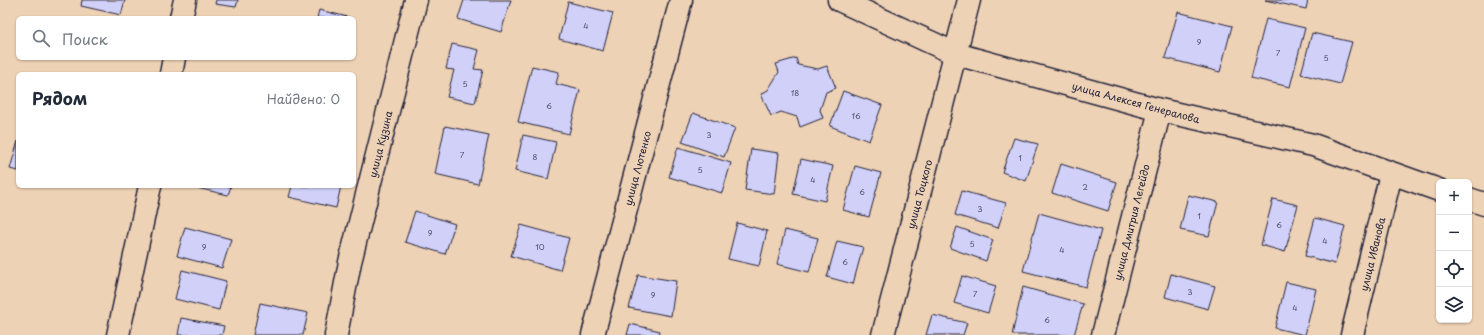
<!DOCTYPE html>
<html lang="ru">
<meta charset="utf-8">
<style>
body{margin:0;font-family:"Playpen Sans",sans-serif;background:#f2f2f3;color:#1f2937}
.controls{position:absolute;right:12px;bottom:12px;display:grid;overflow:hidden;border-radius:6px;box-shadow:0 1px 3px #0004}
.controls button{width:36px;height:36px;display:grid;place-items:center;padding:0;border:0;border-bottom:1px solid #e0e1e3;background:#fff;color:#1f2937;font:20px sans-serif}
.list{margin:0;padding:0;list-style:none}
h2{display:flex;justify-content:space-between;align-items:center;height:52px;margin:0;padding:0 16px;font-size:17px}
h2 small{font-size:13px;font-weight:400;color:#747a83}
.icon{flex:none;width:22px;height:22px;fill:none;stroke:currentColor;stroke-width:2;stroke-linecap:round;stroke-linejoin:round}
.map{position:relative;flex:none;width:1484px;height:335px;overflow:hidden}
.search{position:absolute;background:#fff;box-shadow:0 1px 3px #0004;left:16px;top:16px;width:340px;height:44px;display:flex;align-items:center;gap:10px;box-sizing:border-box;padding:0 14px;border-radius:6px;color:#747a83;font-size:15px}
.panel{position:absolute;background:#fff;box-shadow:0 1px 3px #0004;left:16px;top:72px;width:340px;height:116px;border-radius:6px}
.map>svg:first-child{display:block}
</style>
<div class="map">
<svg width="1484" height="335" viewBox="0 0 1484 335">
<rect width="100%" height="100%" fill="#eed2b5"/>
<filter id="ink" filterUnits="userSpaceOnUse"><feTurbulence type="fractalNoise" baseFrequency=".025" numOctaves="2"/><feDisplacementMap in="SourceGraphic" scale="8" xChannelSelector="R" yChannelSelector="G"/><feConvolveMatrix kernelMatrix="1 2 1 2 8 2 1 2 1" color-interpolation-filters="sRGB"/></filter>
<g filter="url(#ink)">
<path fill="#d1d0f9" stroke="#22223b" d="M82 0H125L121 15 81 6Z
M216 0H238L236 7 215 4Z
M464 0H511L501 32 458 19Z
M1265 0H1308L1306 9Z
M568 2 613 13 603 51 559 39Z
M319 10 352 18H317Z
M1178 12 1232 26 1220 72 1165 58Z
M1266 19 1305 28 1290 87 1251 78Z
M1312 33 1352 42 1340 84 1301 74Z
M452 44 479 50 474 69 483 70 475 103 447 97 454 70 446 69Z
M796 58 798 65 818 69 827 66 836 88 826 92 820 110 823 118 800 127 797 117 781 112 771 116 761 94 768 90 779 72 776 64Z
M532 66 559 72 556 84 580 90 569 134 518 122Z
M843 91 882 105 869 141 830 126Z
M693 113 735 128 724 157 682 142Z
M445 126 489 135 478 184 435 174Z
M523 135 556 142 548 179 515 171Z
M1014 138 1038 144 1026 181 1002 172Z
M18 141V171L10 169Z
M678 147 731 163 722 193 669 177Z
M751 149 779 153 774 194 745 190Z
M801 159 833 166 825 201 793 194Z
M1061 164 1117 182 1108 211 1052 193Z
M855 166 881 173 869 217 843 210Z
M188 186H231L228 195Z
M292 186H341L336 208 289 197Z
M962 191 1006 203 998 228 955 215Z
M1188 195 1218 202 1209 236 1180 230Z
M1273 199 1298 205 1285 252 1261 245Z
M415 211 455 224 445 254 405 242Z
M1039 213 1101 230 1086 287 1023 271Z
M1315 218 1345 226 1335 264 1305 256Z
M737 223 767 231 759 266 728 259Z
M521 225 569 238 560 270 511 256Z
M185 227 231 239 222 268 177 256Z
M957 227 993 240 986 261 950 248Z
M785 230 818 238 809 272 777 264Z
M837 241 863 247 853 284 827 277Z
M182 270 226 281 219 310 175 299Z
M1171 274 1215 286 1208 309 1165 297Z
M638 275 676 281 671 316 629 308Z
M962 276 996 286 988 313 954 303Z
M1286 282 1316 289 1305 335 1275 328Z
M1023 287 1083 304 1074 335H1012Z
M260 303 308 313 303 335H253Z
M932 315 967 323 963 335H926Z
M181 318 224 326 222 335H178Z
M630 324 660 331 659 335H627Z"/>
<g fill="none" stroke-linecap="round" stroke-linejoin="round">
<g stroke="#22223b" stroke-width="25">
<path id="minor" d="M839 0 956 54 1160 110 1313 145 1439 190
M181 18 185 0
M171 74 174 58
M1469 199 1484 204
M118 335 150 186
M336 335 350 262 416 0
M593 335 681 0
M883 335 969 0
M1103 335 1160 110
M1352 335 1391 174"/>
</g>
<use href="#minor" stroke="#eed2b5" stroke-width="22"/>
</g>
</g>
<g text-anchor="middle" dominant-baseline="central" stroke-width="3" stroke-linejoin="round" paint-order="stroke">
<g font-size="8" fill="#4e4e6a">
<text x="586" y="26">4</text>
<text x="1199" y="42">9</text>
<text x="1278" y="53">7</text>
<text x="1326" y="58">5</text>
<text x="465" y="84">5</text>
<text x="795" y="93">18</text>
<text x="549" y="106">6</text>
<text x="856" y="116">16</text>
<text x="709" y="135">3</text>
<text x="462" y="155">7</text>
<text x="535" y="157">8</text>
<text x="1020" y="158">1</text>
<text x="700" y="170">5</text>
<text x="813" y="180">4</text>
<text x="1085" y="187">2</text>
<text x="862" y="192">6</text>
<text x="980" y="209">3</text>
<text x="1199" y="216">1</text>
<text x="1279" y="225">6</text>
<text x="430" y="233">9</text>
<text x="1325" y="241">4</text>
<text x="972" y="244">5</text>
<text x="204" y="247">9</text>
<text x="540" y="247">10</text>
<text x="1062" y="250">4</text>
<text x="845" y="262">6</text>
<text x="1190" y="292">3</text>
<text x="975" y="294">7</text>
<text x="653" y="295">9</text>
<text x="1295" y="308">4</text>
<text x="1047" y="320">6</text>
</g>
<g font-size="10" fill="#22223b" stroke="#eed2b5">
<text transform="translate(1136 102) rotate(15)">улица Алексея Генералова</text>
<text transform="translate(380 144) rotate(-76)">улица Кузина</text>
<text transform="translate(637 168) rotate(-75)">улица Лютенко</text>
<text transform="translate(919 194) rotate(-75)">улица Тоцкого</text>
<text transform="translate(1131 222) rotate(-76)">улица Дмитрия Легейдо</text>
<text transform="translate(1372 254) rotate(-76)">улица Иванова</text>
</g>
</g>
</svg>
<div class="controls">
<button>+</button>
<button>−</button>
<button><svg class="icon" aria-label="locate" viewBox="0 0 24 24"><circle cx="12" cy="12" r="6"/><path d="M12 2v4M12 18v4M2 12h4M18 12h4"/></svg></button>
<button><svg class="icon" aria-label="layers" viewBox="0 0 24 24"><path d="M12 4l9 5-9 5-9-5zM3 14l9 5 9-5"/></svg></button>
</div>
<div class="search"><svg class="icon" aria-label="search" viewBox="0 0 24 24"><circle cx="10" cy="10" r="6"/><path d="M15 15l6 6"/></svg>Поиск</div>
<section class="panel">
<h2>Рядом<small>Найдено: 0</small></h2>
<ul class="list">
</ul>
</section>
</div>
